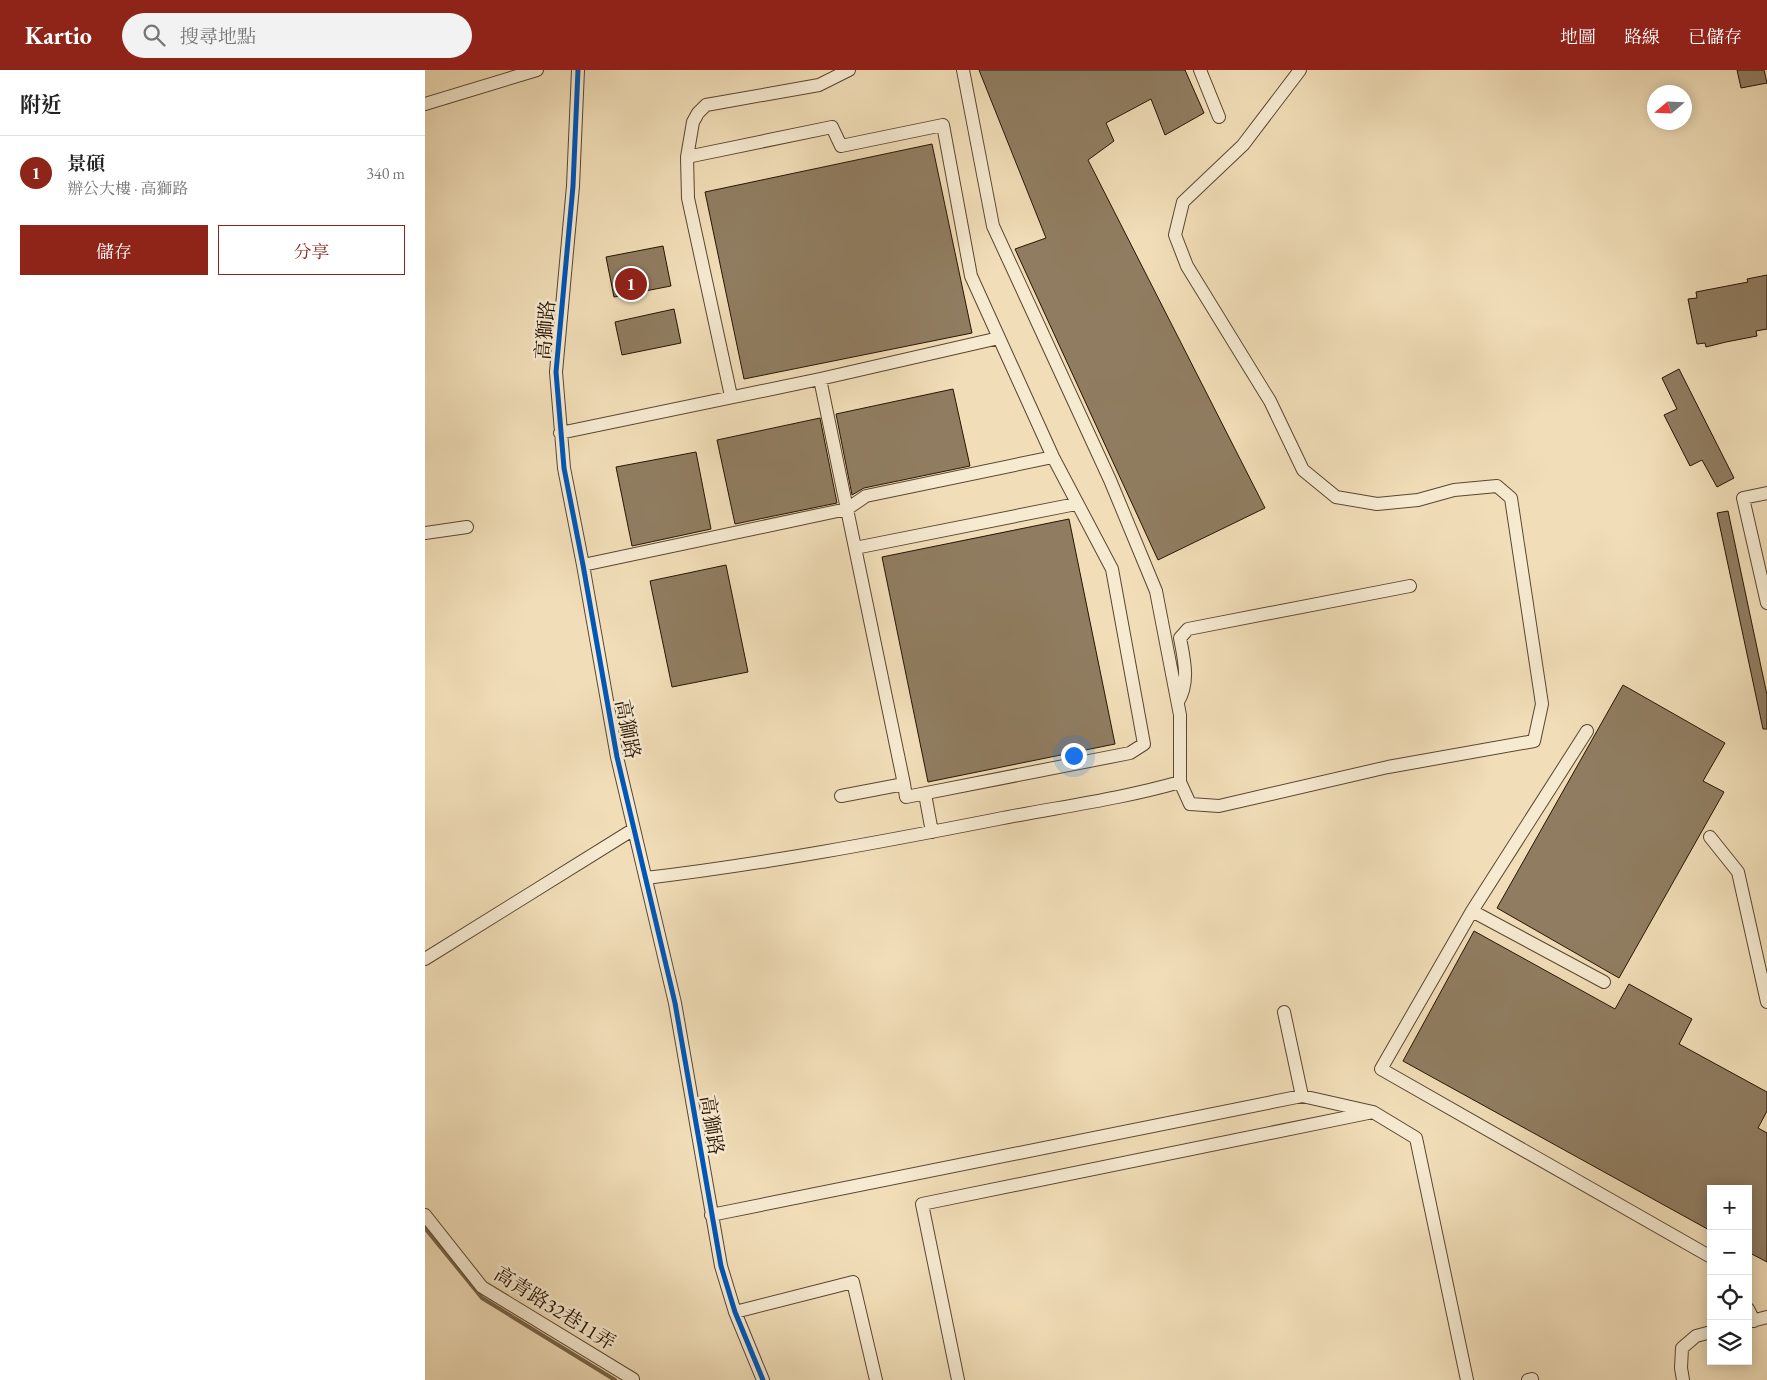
<!DOCTYPE html>
<html lang="zh-TW">
<meta charset="utf-8">
<style>
body{margin:0;font-family:"EB Garamond","Noto Serif TC",serif;background:#f2f2f2;color:#222}
.controls{position:absolute;right:15px;bottom:15px;display:grid;overflow:hidden;border-radius:0px;box-shadow:0 2px 12px #0003}
.controls button{width:45px;height:45px;display:grid;place-items:center;padding:0;border:0;border-bottom:1px solid #e0e0e0;background:#fff;color:#222;font:25px sans-serif}
.compass{position:absolute;left:1222px;top:15px;width:45px;height:45px;border-radius:50%;background:#fff;box-shadow:0 2px 12px #0003;rotate:251deg}
.you{position:absolute;left:648px;top:685px;width:18px;height:18px;margin:-12px;border:4px solid #fff;border-radius:50%;background:#1a73e8;box-shadow:0 0 0 8px #1a73e833}
.badge{display:grid;place-items:center;width:32px;height:32px;border-radius:50%;background:#8f2418;color:#fff;font-size:16px;font-weight:700}
.pin{position:absolute;translate:-50% -50%;border:2px solid #fff;box-shadow:0 1px 5px #0006}
.list{margin:0;padding:0;list-style:none}
h2{display:flex;justify-content:space-between;align-items:center;height:65px;margin:0;padding:0 20px;font-size:21px}
h2 small{font-size:16px;font-weight:400;color:#767676}
.list li{display:grid;grid-template-columns:32px 1fr auto;gap:15px;align-items:center;box-sizing:border-box;height:75px;padding:0 20px;border-top:1px solid #e0e0e0}
.list b{display:block;font-size:19px;white-space:nowrap}
.list p{margin:0;font-size:16px;white-space:nowrap;color:#767676}
.list em{font-size:16px;font-style:normal;color:#767676}
.actions{display:flex;gap:10px;padding:15px 20px}
.actions a{flex:1;padding:11px 0;border:1px solid #8f2418;border-radius:0px;text-align:center;font-size:18px;color:#8f2418}
.actions .main{background:#8f2418;color:#fff}
.icon{flex:none;width:28px;height:28px;fill:none;stroke:currentColor;stroke-width:2;stroke-linecap:round;stroke-linejoin:round}
.map{position:relative;flex:none;width:1342px;height:1310px;overflow:hidden}
header{display:flex;align-items:center;gap:30px;box-sizing:border-box;height:70px;padding:0 25px;background:#8f2418;color:#fff}
header strong{font-size:24px}
nav{display:flex;gap:28px;margin-inline-start:auto;font-size:18px}
.search{width:350px;height:45px;background:#f2f2f2;display:flex;align-items:center;gap:12px;box-sizing:border-box;padding:0 18px;border-radius:28px;color:#767676;font-size:19px}
main{display:flex}
aside{flex:1;background:#fff}
.map>svg:first-child{display:block}
</style>
<header>
<strong>Kartio</strong>
<div class="search"><svg class="icon" aria-label="search" viewBox="0 0 24 24"><circle cx="10" cy="10" r="6"/><path d="M15 15l6 6"/></svg>搜尋地點</div>
<nav><a>地圖</a><a>路線</a><a>已儲存</a></nav>
</header>
<main>
<aside>
<h2>附近<small></small></h2>
<ul class="list">
<li><span class="badge">1</span><div><b>景碩</b><p>辦公大樓 · 高獅路</p></div><em>340 m</em></li>
</ul>
<div class="actions"><a class="main">儲存</a><a>分享</a></div>
</aside>
<div class="map">
<svg width="1342" height="1310" viewBox="0 0 1342 1310">
<rect width="100%" height="100%" fill="#f1deb8"/>
<filter id="stains"><feTurbulence type="fractalNoise" baseFrequency=".004" numOctaves="4"/><feColorMatrix values="0 0 0 0 .2 0 0 0 0 .09 0 0 0 0 .02 0 0 0 .5 -.17"/></filter>
<radialGradient id="worn" r=".72"><stop offset=".6" stop-color="#630" stop-opacity="0"/><stop offset="1" stop-color="#630" stop-opacity=".3"/></radialGradient>
<g fill="none" stroke-linecap="round" stroke-linejoin="round">
<path stroke="#77644a" stroke-width="4" d="M0 1158 57 1228 190 1310"/>
</g>
<path fill="#907d61" stroke="#271403" d="M554 0H760L779 43 740 65 726 29 681 53 689 71 663 90 840 438 733 490 590 179 621 168Z
M1312 0H1339L1342 13 1316 18Z
M507 74 547 263 319 309 280 122Z
M238 176 246 216 189 227 181 187Z
M1342 205V259L1331 261 1332 266 1301 272 1281 277 1280 273 1272 274 1263 229 1272 228 1271 222 1323 212 1322 209Z
M249 239 256 273 197 285 190 252Z
M1254 299 1309 408 1292 417 1277 390 1265 396 1239 345 1252 339 1237 308Z
M528 319 545 396 439 418 427 425 411 344Z
M395 348 412 433 310 454 292 370Z
M271 382 286 459 207 476 191 397Z
M1303 441 1342 625V659H1338L1292 443Z
M644 449 690 674 503 712 457 487Z
M301 495 323 602 247 617 225 511Z
M1198 615 1300 673 1278 711 1299 722 1194 908 1072 838Z
M1049 861 1190 939 1204 914 1267 949 1254 974 1342 1022V1041L1333 1058 1342 1063V1192L1323 1182V1119H1286V1161L978 991Z"/>
<g fill="none" stroke-linecap="round" stroke-linejoin="round">
<g stroke="#5a4630" stroke-width="14">
<path id="minor" d="M153 0 148 116 131 302 139 398 158 495 192 687 250 933 296 1196 310 1242 338 1310
M538 0 568 156 685 410 731 521 755 645V712
M775 0 794 47
M0 34 112 0
M262 87 407 57 416 76 518 55 546 206 628 387 687 499 719 674 705 683 481 727 479 714
M395 309 479 714 416 726
M306 326 263 128 262 87 268 52 273 43 281 35 394 15 424 0
M135 363 395 309 574 268
M1342 423 1318 428 1342 533
M0 463 42 457
M430 478 651 434
M158 495 422 439 441 426 628 387
M753 632C765 612 759 589 755 568L763 559 985 516
M1162 661 1047 841 956 999 1286 1187
M500 724 507 762
M1285 767 1313 802 1342 932
M221 808C339 794 456 772 573 749 634 737 696 729 755 712L765 734 794 736 963 697 1109 671 1117 634 1086 428 1072 416 1029 420 993 430 952 434 911 427 878 400 845 331 762 196 750 165 758 132 818 75 875 0
M1047 841 1179 912
M0 889 209 759
M877 1026 948 1042 991 1068 1042 1310
M0 1145 57 1217 208 1309
M286 1145 877 1026 859 942
M1323 1239 1329 1251
M310 1242 428 1212 451 1310
M1323 1252 1342 1247
M533 1310 497 1134 948 1042
M1103 1310 1107 1309
M1258 1310 1256 1298 1257 1278 1271 1266 1286 1262"/>
</g>
<use href="#minor" stroke="#f6ead1" stroke-width="12"/>
<g stroke="#f6ead1" stroke-width="8">
<path id="cycleway" d="M153 0 148 116 131 302 139 398 158 495 192 687 250 933 296 1196 310 1242 338 1310"/>
</g>
<use href="#cycleway" stroke="#0057b8" stroke-width="5"/>
</g>
<g text-anchor="middle" dominant-baseline="central" stroke-width="5" stroke-linejoin="round" paint-order="stroke">
<g font-size="20" fill="#271403" stroke="#f6ead1">
<text transform="translate(120 260) rotate(-85)">高獅路</text>
<text transform="translate(203 659) rotate(79)">高獅路</text>
<text transform="translate(287 1055) rotate(81)">高獅路</text>
<text transform="translate(130 1238) rotate(32)">高青路32巷11弄</text>
</g>
</g>
<rect width="100%" height="100%" filter="url(#stains)"/>
<rect width="100%" height="100%" fill="url(#worn)"/>
</svg>
<div class="controls">
<button>+</button>
<button>−</button>
<button><svg class="icon" aria-label="locate" viewBox="0 0 24 24"><circle cx="12" cy="12" r="6"/><path d="M12 2v4M12 18v4M2 12h4M18 12h4"/></svg></button>
<button><svg class="icon" aria-label="layers" viewBox="0 0 24 24"><path d="M12 4l9 5-9 5-9-5zM3 14l9 5 9-5"/></svg></button>
</div>
<svg class="compass" viewBox="-18 -18 36 36"><path d="M0-13l5 13h-10z" fill="#e53935"/><path d="M0 13l5-13h-10z" fill="#767676"/></svg>
<div class="you"></div>
<div class="pin badge" style="left:206px;top:214px">1</div>
</div>
</main>
